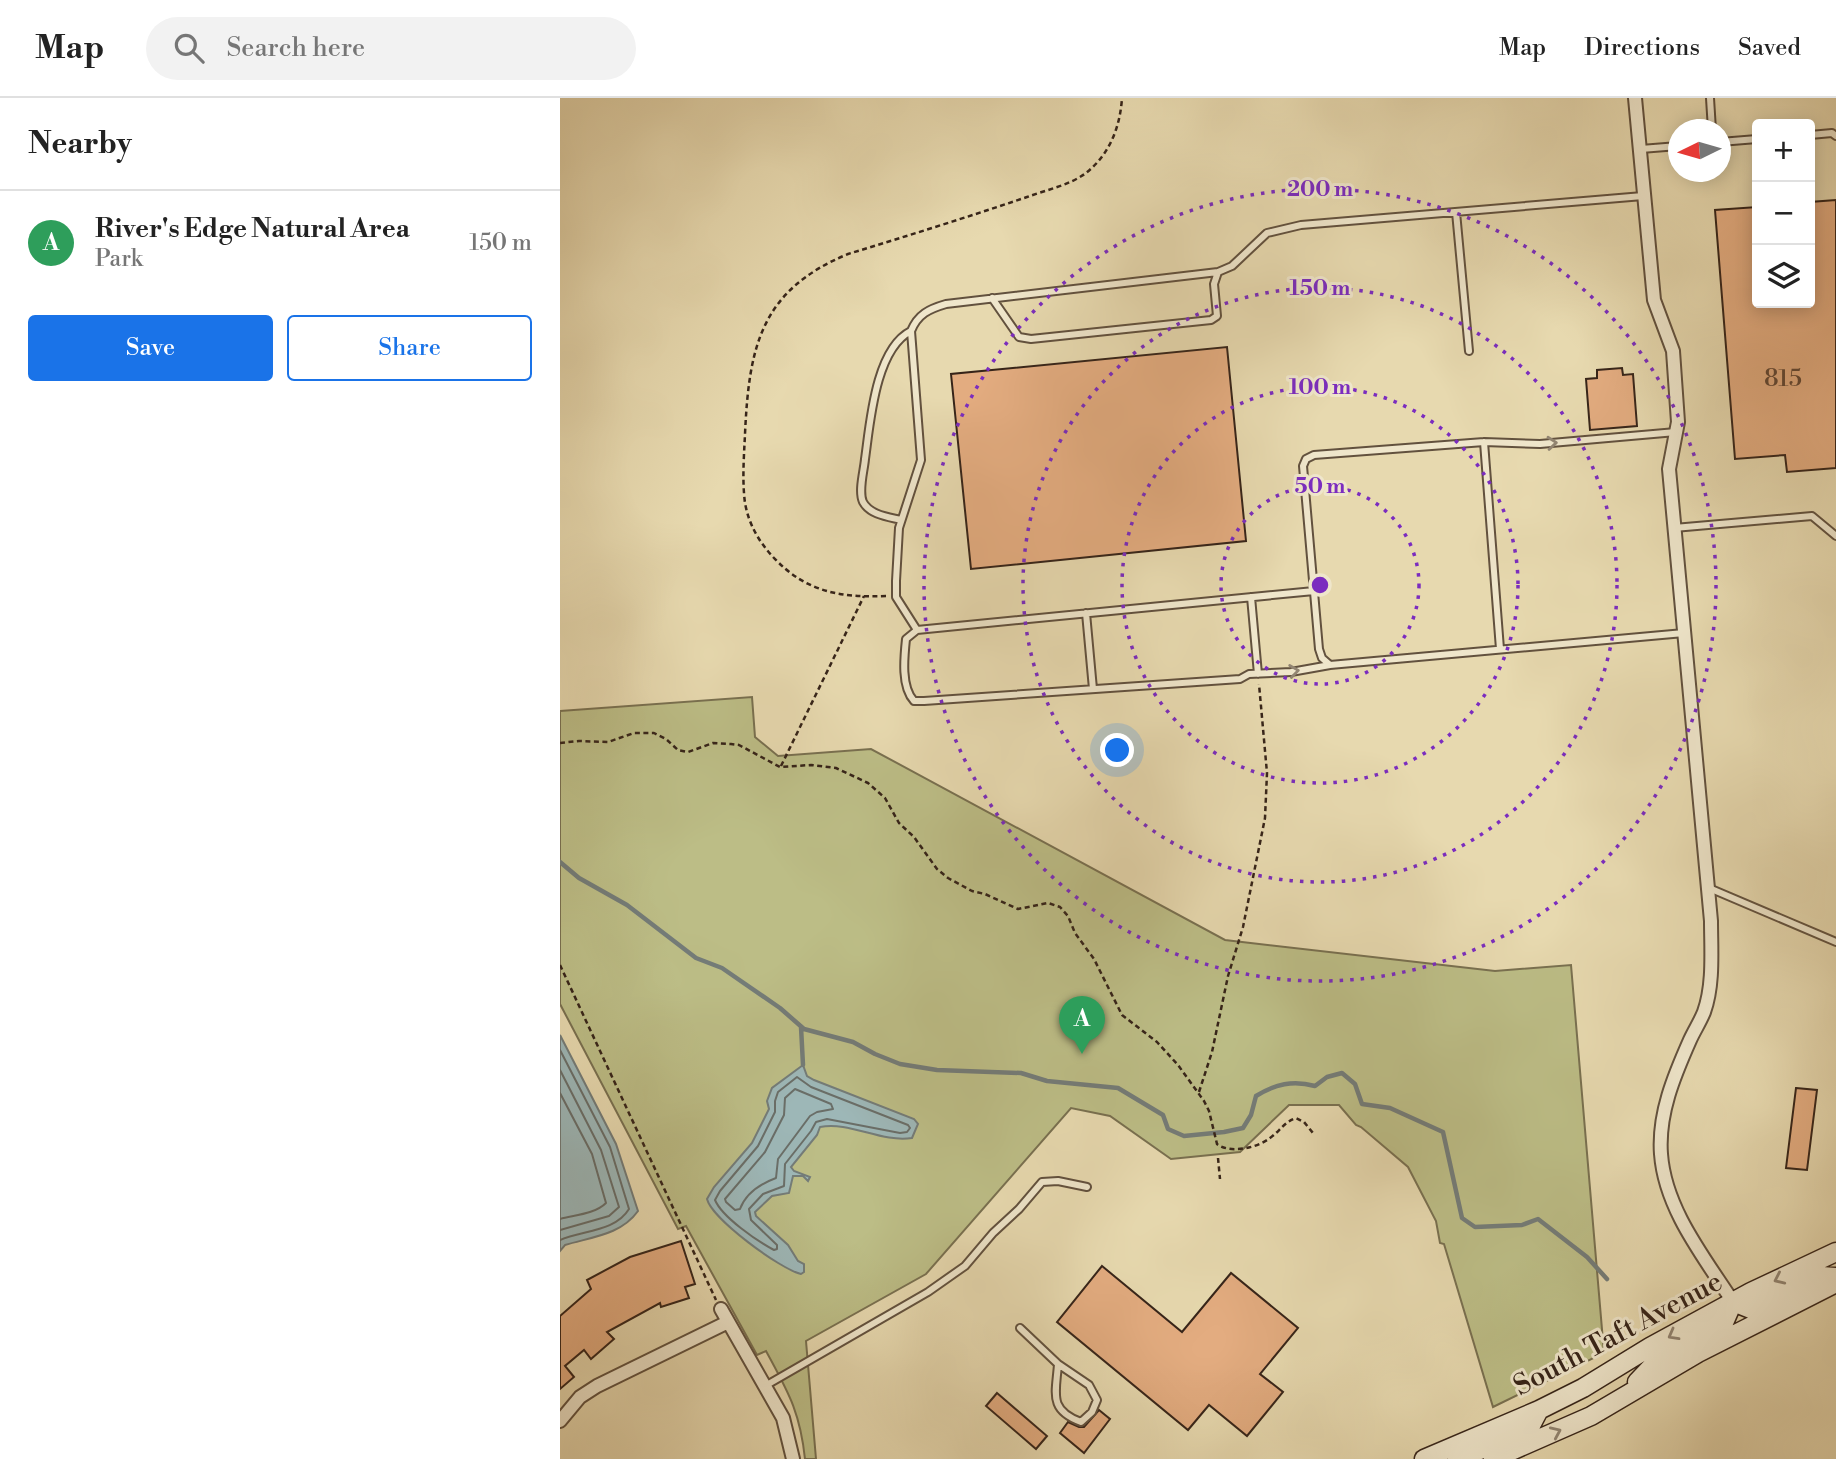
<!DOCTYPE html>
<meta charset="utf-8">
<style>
body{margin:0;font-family:"Libre Bodoni",serif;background:#f2f2f2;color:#222}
.controls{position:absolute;right:21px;top:21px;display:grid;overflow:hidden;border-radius:7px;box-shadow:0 4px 18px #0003}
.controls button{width:63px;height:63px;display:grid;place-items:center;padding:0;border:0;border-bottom:2px solid #e0e0e0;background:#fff;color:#222;font:35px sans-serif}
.compass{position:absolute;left:1108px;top:21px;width:63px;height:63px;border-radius:50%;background:#fff;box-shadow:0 4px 18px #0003;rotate:265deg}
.you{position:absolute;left:558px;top:653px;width:24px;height:24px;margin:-18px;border:5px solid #fff;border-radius:50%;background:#1a73e8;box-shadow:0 0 0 10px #1a73e833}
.badge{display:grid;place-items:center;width:46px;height:46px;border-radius:50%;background:#1a73e8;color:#fff;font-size:23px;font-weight:700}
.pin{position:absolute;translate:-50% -58px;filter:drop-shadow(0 2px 4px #0008)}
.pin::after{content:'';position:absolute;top:37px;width:24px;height:21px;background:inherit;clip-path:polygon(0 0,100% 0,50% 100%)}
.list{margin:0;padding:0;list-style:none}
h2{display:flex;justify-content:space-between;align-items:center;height:91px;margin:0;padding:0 28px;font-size:30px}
h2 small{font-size:23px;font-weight:400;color:#767676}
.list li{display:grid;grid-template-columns:46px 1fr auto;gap:21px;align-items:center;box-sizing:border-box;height:105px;padding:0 28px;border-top:2px solid #e0e0e0}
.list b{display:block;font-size:26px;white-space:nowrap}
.list p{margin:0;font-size:23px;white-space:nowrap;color:#767676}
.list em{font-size:23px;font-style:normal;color:#767676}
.actions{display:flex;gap:14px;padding:21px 28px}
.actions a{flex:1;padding:16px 0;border:2px solid #1a73e8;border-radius:7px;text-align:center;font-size:24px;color:#1a73e8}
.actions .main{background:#1a73e8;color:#fff}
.icon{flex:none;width:38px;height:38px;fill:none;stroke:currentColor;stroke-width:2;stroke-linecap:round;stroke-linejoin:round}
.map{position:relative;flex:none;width:1276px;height:1361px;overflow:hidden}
header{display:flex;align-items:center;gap:42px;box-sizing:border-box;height:98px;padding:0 35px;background:#fff;border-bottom:2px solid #e0e0e0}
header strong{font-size:33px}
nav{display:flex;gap:38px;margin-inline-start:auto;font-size:24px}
.search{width:490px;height:63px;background:#f2f2f2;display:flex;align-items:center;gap:18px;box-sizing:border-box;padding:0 24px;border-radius:38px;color:#767676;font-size:26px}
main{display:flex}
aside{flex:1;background:#fff}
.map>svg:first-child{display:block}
</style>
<header>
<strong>Map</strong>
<div class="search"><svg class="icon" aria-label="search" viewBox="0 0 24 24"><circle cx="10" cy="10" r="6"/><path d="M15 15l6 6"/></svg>Search here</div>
<nav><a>Map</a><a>Directions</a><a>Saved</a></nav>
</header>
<main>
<aside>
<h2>Nearby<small></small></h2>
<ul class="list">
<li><span class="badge" style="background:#2e9e5b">A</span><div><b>River's Edge Natural Area</b><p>Park</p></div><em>150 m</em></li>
</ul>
<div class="actions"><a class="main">Save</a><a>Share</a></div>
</aside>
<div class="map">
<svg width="1276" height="1361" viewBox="0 0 1276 1361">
<rect width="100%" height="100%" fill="#e7d9af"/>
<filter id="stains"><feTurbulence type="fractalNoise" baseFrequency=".00286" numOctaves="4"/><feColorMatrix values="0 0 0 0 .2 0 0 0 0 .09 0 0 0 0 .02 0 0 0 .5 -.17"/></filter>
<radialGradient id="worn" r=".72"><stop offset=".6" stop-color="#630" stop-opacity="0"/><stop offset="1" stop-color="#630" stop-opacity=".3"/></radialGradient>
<path fill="#bcbd86" stroke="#797050" stroke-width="2" d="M192 599 195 639 218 658 311 651 665 842 935 873 1011 867 1044 1255 933 1309 884 1146 880 1145 876 1123 848 1069 801 1029 796 1027 779 1007H729L680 1054 611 1061 550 1018 511 1010 366 1176 246 1243 256 1361H245C240 1313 228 1294 206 1253L197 1257 126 1128 118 1131 0 906V613Z"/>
<path fill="#9db7b7" stroke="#747c78" stroke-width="2" d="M0 937 56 1046 78 1113C61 1137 31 1139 5 1147L0 1153Z
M243 967 247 978 254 982 354 1021 358 1026 352 1040C321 1045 290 1023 260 1029L257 1037 231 1069 234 1073 250 1079 248 1083 243 1078H233L229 1095 212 1098 195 1114 196 1118 228 1147 238 1163 244 1166V1174L241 1176C220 1171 152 1121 147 1101L154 1089 192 1045 209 1011 207 1003 212 990Z"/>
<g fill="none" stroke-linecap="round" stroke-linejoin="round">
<path stroke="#6a6e68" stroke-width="2" d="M0 952 50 1049 69 1111C55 1134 22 1132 0 1142
M0 972 41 1052 59 1109 49 1118 0 1132
M237 979 251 989 348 1027 350 1030 347 1034 340 1035 267 1021 256 1024 251 1033 225 1066 224 1088 203 1096 189 1111 191 1122 217 1147V1151L214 1152C197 1143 162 1119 155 1102L160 1093 198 1048 215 1014V1003L218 994Z
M235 991 271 1006 273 1011 257 1014 250 1018 218 1061 216 1080C200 1086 186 1095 180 1111L175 1112 166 1104 165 1101 205 1054 224 1017 225 1000Z
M0 995 32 1056 46 1105C35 1116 15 1117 0 1121"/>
<path stroke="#747c78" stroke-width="4.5" d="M0 764 19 780 67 807 136 860 162 870 220 910 244 931 293 944 315 956 340 966 377 972 461 975 487 983 558 990 603 1017 608 1031 624 1038 664 1034 683 1030 691 1017 696 998C715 986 733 982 755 988L767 979 782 975 795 986 802 1006 830 1010 883 1034 902 1120 915 1129 962 1127 978 1121 1027 1159 1047 1181
M241 929 243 967"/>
</g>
<path fill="#e3ac80" stroke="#362419" stroke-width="2" d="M1276 102V370L1227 374 1225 357 1175 361 1155 112 1197 109V205H1250V104Z
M667 249 686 443 411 471 391 276Z
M1062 270 1063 277 1073 276 1077 328 1030 332 1026 281 1037 280V272Z
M1236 990 1257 992 1247 1072 1226 1070Z
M121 1143 135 1186 125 1189 129 1200 101 1209 100 1205 47 1234 54 1241 31 1261 24 1252 5 1268 14 1279 0 1291V1218L31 1191 27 1182 70 1159Z
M542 1168 622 1234 671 1175 738 1230 700 1276 723 1294 687 1338 649 1307 628 1332 497 1224Z
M437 1295 487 1338 476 1351 426 1308Z
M539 1312 550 1321 524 1355 500 1335 508 1324 519 1329H524Z"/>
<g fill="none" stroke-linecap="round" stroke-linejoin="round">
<g stroke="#62513e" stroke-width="10">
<path id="service" d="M1150 0 1152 32
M1250 37 1272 35 1276 38
M1160 44 1197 41
M1081 51 1118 48
M896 114 909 253
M432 200 459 239 471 241 651 222 657 218 654 186 658 174
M1116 334 980 346 924 344 754 357 746 361 743 368 759 551 762 560 770 567 1124 535
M924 344 940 551
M341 422C329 419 310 417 303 404 298 393 304 373 305 361 310 326 315 251 351 233
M1114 430 1252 418 1276 438
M754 493 357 532 346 541C344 560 341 589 354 603H364L680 581 689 576 731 574 770 567
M691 499 698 576
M526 515 533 591
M357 532 336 499V483L339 430 361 362 351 233C358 216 369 211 386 206L658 174 672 168 707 135 741 127 1083 98
M1149 790 1276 844
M460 1230 498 1266C496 1295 488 1312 521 1324L532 1314 537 1302 529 1287 498 1266
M205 1288 368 1194 405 1168 433 1135 459 1111 482 1084 498 1083 527 1089"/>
</g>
<g stroke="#62513e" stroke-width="16">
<path id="minor" d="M1075 0 1094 202 1113 253 1118 324 1109 371 1151 823C1151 852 1154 886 1144 914 1140 924 1134 933 1130 942 1114 978 1098 1016 1101 1056 1105 1111 1144 1159 1173 1204
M161 1211 223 1320 233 1361
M0 1323 20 1299 37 1288 168 1224"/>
</g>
<g stroke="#362419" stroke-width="21">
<path id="secondary" d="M1173 1204 1193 1212 1261 1178 1276 1179
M1077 1284 1096 1264 1163 1227 1173 1204
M864 1361 979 1312 1023 1290 1090 1249 1191 1194 1276 1154
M897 1361 968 1333 979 1312
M933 1361 1031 1318 1138 1255 1276 1185"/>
</g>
<path stroke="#362419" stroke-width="2.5" stroke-dasharray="5 3.5" stroke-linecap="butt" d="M326 498C281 500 246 494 214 460 199 444 189 427 185 405 182 382 184 358 185 336 189 248 201 192 288 156 347 138 408 119 467 99 486 92 510 87 526 75 550 56 560 29 562 0
M0 645 19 643 48 644 74 635H94L106 641 118 652 128 654 153 645 171 646 179 647 220 669 251 667 276 670 308 685 325 700 339 725 354 739 377 771 388 780 412 793 425 796 458 811 488 805 500 809 508 818 515 835 534 861 562 917 597 944 618 967 644 1003 649 1013 657 1046C670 1056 697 1050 710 1040 720 1033 724 1024 736 1020L744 1024 753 1035
M221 668 304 498
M0 867 156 1202
M639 994 652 954 668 878 683 829 705 720 707 675 699 586
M658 1060 660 1081"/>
<use href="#service" stroke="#efe6cb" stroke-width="6"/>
<use href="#minor" stroke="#efe6cb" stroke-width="12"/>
<use href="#secondary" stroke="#efe6cb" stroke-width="18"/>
</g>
<defs><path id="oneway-chevron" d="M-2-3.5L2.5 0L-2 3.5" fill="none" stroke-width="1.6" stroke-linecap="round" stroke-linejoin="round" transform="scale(1.75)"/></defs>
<g stroke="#928572">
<use href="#oneway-chevron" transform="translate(992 345) rotate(-5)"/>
<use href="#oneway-chevron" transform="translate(734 573) rotate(-8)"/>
<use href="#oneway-chevron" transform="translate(1219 1181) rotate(155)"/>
<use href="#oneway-chevron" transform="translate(1113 1237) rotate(151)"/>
<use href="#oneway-chevron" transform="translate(996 1334) rotate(-24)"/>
</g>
<g fill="none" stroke="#7b2cbf" stroke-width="3.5" stroke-dasharray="3.5 7">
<circle cx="760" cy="487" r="99"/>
<circle cx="760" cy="487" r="198"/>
<circle cx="760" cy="487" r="297"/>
<circle cx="760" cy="487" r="396"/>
</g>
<g text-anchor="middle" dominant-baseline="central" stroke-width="6" stroke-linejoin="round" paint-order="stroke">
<g font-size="24" fill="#614633">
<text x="1223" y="281">815</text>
</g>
<g font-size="28" fill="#362419" stroke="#efe6cb">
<text transform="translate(1058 1236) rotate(-28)">South Taft Avenue</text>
</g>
</g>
<circle cx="760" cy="487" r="10" fill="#7b2cbf" stroke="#efe6cb" stroke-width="3.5"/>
<g font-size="21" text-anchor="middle" font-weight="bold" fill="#7b2cbf" stroke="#efe6cb" stroke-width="6" stroke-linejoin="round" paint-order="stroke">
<text x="760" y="98">200 m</text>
<text x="760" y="197">150 m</text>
<text x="760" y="296">100 m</text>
<text x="760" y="395">50 m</text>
</g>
<rect width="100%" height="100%" filter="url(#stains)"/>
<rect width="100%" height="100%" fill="url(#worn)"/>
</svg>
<div class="controls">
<button>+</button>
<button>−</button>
<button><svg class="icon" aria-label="layers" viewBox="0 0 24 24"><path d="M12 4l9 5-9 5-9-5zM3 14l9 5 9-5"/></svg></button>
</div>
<svg class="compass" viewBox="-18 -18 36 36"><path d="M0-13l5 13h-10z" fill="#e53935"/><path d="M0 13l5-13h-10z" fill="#767676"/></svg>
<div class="you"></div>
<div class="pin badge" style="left:522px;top:956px;background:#2e9e5b">A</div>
</div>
</main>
